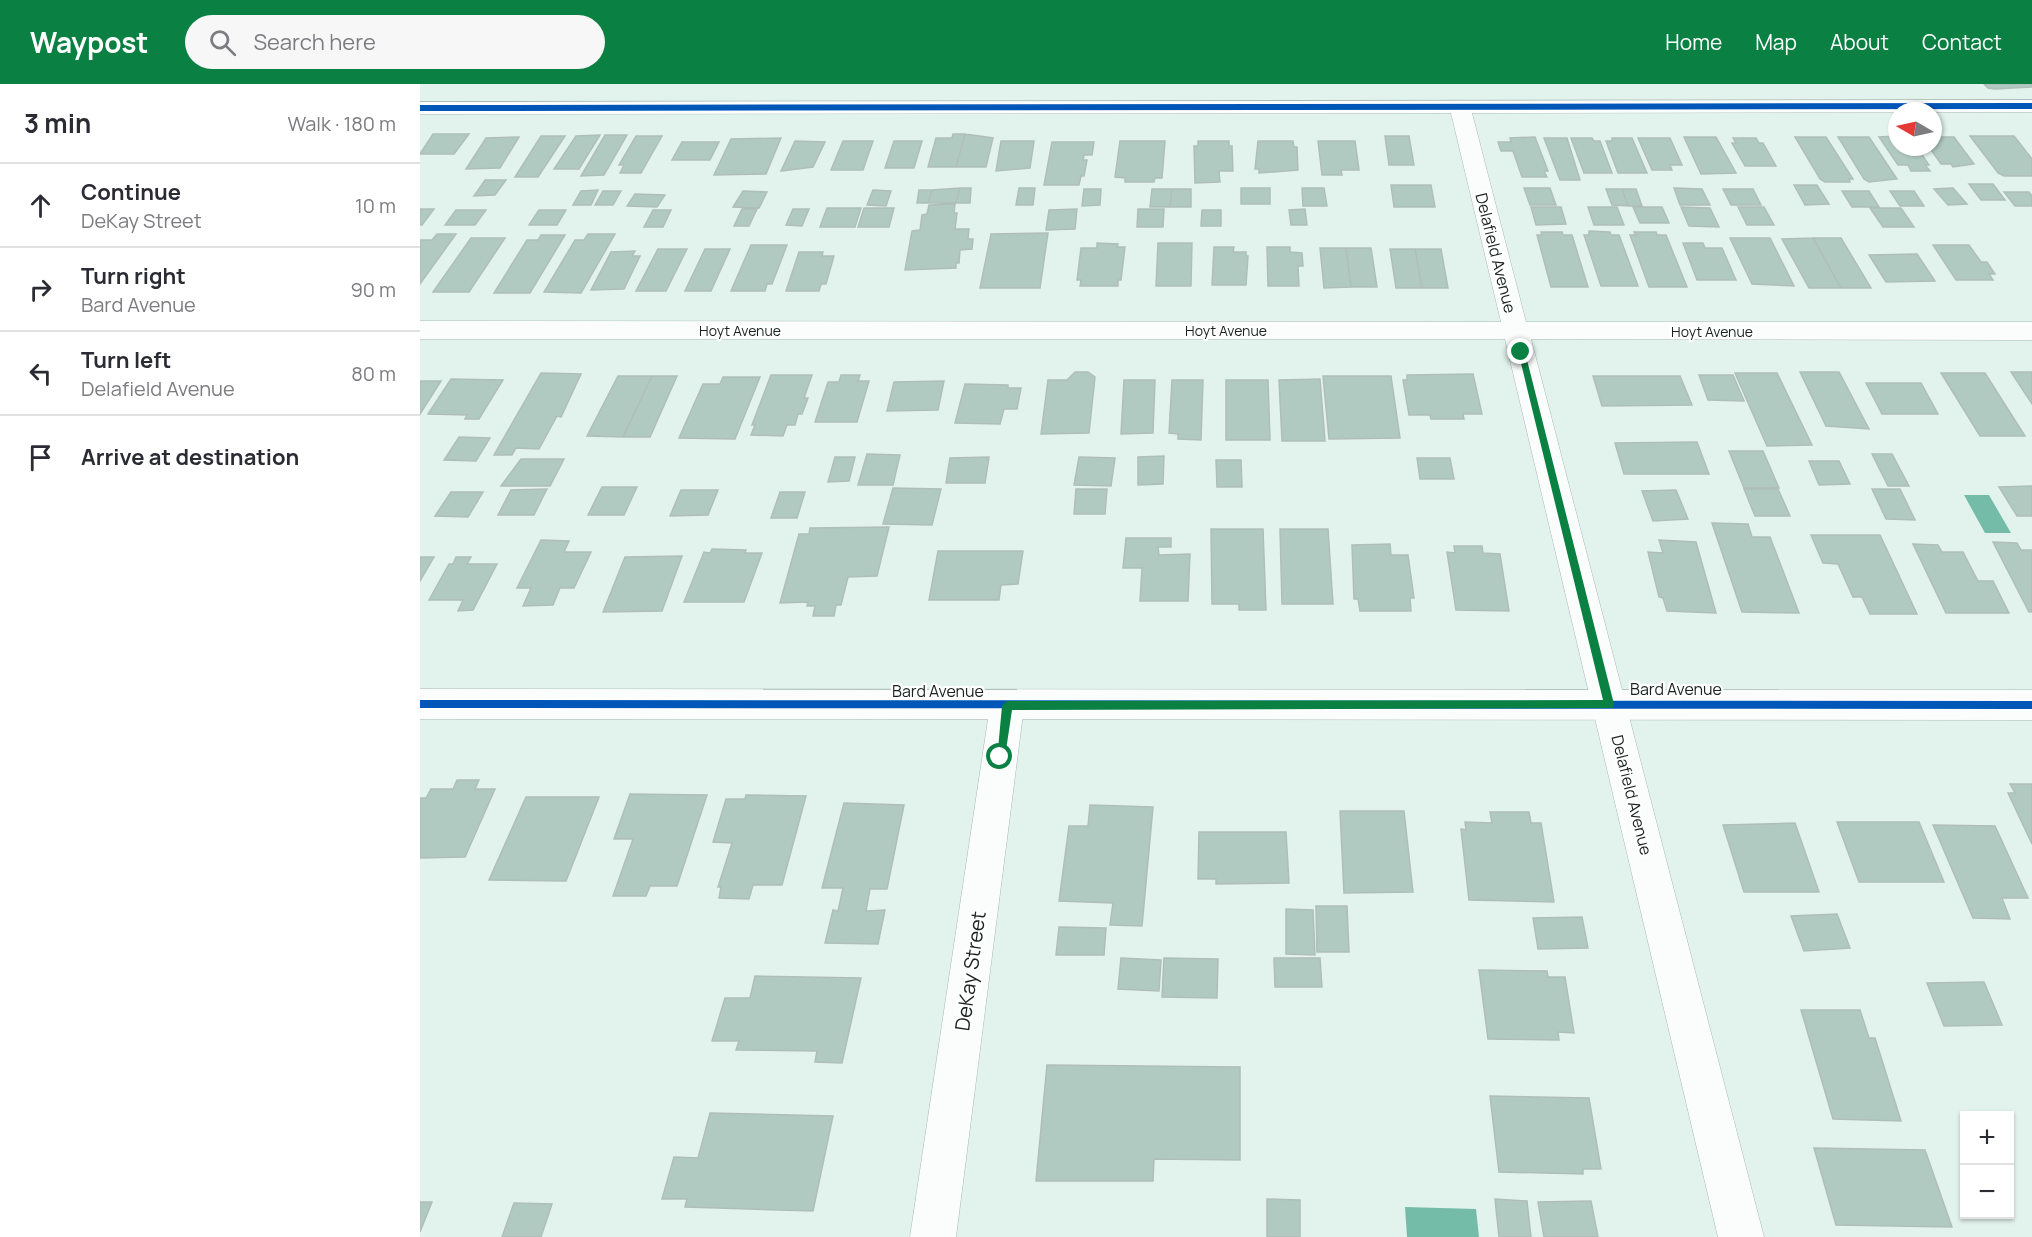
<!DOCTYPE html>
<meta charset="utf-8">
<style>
body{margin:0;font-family:Manrope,sans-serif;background:#f7f7f7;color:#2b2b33}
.controls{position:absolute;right:18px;bottom:18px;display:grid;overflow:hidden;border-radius:0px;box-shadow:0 2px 4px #0004}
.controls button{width:54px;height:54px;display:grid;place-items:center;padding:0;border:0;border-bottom:2px solid #e1e1e2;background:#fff;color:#2b2b33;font:30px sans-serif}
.compass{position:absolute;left:1468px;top:18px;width:54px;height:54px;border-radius:50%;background:#fff;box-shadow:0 2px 4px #0004;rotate:279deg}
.stop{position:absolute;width:18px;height:18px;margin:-14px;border:4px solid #0b8043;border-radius:50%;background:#fff}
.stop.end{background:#0b8043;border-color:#fff;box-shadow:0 2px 6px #0008}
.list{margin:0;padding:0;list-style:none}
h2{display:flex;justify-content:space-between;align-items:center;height:78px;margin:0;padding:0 24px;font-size:26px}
h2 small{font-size:20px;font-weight:400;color:#7c7c81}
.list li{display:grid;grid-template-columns:39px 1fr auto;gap:18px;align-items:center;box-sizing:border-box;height:84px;padding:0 24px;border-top:2px solid #e1e1e2}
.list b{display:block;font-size:22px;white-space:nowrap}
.list p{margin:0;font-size:20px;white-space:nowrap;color:#7c7c81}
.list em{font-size:20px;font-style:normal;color:#7c7c81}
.icon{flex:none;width:33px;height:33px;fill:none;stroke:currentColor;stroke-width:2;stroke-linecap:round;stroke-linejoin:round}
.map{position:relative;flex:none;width:1612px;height:1153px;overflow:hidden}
header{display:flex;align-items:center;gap:36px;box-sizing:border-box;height:84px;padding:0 30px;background:#0b8043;color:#fff}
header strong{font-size:28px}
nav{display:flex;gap:33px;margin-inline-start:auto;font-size:21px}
.search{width:420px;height:54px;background:#f7f7f7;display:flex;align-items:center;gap:15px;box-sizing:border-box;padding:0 21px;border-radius:33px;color:#7c7c81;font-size:22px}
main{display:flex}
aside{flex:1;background:#fff}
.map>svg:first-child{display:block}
</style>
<header>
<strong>Waypost</strong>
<div class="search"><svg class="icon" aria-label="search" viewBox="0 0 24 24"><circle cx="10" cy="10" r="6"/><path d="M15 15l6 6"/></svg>Search here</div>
<nav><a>Home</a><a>Map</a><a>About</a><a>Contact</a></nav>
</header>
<main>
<aside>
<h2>3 min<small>Walk · 180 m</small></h2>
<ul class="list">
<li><svg class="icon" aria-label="ahead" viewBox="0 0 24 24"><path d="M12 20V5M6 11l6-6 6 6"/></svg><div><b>Continue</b><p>DeKay Street</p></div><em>10 m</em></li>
<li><svg class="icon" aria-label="right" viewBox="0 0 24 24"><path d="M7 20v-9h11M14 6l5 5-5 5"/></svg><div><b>Turn right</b><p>Bard Avenue</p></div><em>90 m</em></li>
<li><svg class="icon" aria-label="left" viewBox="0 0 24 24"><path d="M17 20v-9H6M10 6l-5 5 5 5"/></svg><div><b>Turn left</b><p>Delafield Avenue</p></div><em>80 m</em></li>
<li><svg class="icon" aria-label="arrive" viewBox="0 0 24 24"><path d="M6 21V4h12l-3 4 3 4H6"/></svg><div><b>Arrive at destination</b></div></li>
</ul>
</aside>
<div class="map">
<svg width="1612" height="1153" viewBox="0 0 1612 1153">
<rect width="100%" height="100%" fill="#e2f3ed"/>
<path fill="#75bca8" d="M1544 411H1569L1591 449H1565Z
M985 1123 1056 1125 1059 1153H987Z"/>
<path fill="#b0cac2" stroke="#b0beb9" stroke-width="1.5" d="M1564 0H1612V3L1575 5 1568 4Z
M13 50H49L34 70H0Z
M533 50H545L536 83H508L516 54H532Z
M545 50 573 54 566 83H536Z
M180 51 159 85H134L156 52Z
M185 51H207L184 91 161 92Z
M121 52H145L118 93H95Z
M216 52H242L221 89H200L204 81H199Z
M965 52H989L994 81H969Z
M1477 52V63H1497L1509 81H1505L1510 87H1491L1488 81H1478L1459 53Z
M1550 52H1594L1612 75V92H1584L1578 89Z
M99 53 80 84 46 85 66 54Z
M1115 53 1128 87H1124L1127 93H1102L1093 67H1081L1078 58H1091L1090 54Z
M1264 53H1296L1316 89 1281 90Z
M1375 53H1406L1433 95H1429L1430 98H1405L1400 95Z
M1418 53H1449L1477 95 1449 98 1444 95Z
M1513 53H1534L1554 80 1533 83 1531 80H1521L1509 63H1513Z
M361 54 346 90 294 91 311 55Z
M1124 54H1147L1160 96H1140Z
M1151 54H1172L1174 57H1180L1192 89H1164Z
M1192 54H1212L1227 89H1198L1186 57H1192Z
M1218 54H1250L1262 81H1250L1252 86H1232Z
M1313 54H1336L1339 59H1343L1356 82H1325L1312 59H1316Z
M375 57 405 58 393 83 361 87Z
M423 57H453L443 86H411Z
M474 57H502L494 84H465Z
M581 57H614L610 84 576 87Z
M700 57H745L742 94H735L734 98H705V94L695 93Z
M778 57H809V62H812L813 87H799L800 98 775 99 774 62H778Z
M838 57H873L874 63H877L878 86 839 89V85H835Z
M898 57H935L939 86H921L922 91H902Z
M262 58H299L290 76H252Z
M632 58H674L672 71H664L663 76H667L664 92H661L659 101H624Z
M65 96H86L75 111 54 112Z
M1549 100H1573L1585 116H1561Z
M971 101H1011L1015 123H974Z
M1374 101H1397L1409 120 1385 121Z
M540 104 536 119H508L512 106Z
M540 104H551L550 119H536Z
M599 104H615L613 121H596Z
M821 104H850V120H821Z
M882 104H904L907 122H883Z
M1104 104H1130L1136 121H1110Z
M1254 104 1282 105 1290 121H1260Z
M1533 104 1547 120 1528 121 1514 105Z
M664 105H681L680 121 662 122Z
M732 105H752L750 123H730Z
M752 105H771V123H750Z
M1186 105H1202L1208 122 1192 121Z
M1202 105H1216L1222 122H1208Z
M1303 105H1333L1341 121H1311Z
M178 106 171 121H153L161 107Z
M453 106 471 107 466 122 447 121Z
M499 106H512L508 119H497Z
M183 107H201L193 121H175Z
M323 107 347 108 339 124 313 123Z
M1422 107H1449L1459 123H1432Z
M1470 107H1494L1504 122H1480Z
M1584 108H1609L1612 112V122H1595Z
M215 110 245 111 237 123 207 122Z
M535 120 534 129H537L535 145H549L548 155H553L552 165 540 166 539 179H536V184L485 186 492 147 500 146 502 131 507 130 509 121Z
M1111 123H1141L1146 140 1116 141Z
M1168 123H1197L1204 141H1174Z
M1213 123H1242L1249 139H1220Z
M1261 123 1290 124 1299 143 1269 142Z
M1318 123H1344L1354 141H1327Z
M407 124H441L435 143H400Z
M444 124H474L469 143H438Z
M1450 124H1481L1494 143H1463Z
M0 125H14L2 141H0Z
M322 125H337L329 142H314Z
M373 125H389L382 142 366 141Z
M657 125 655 145 626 146 629 126Z
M718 125H744L743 143H717Z
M885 125 887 141H871L869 126Z
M36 126H66L55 141H25Z
M119 126H146L137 141H109Z
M233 126H251L243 143H224Z
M782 126H801V142H781Z
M1169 147 1190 148 1191 151H1199L1218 202H1181L1164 151H1169Z
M1121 148H1142L1143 151H1152L1168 203H1131L1117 151H1122Z
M1214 148H1236L1237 151H1246L1267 203H1229L1210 151H1216Z
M628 149 620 204H560L571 150Z
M17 150H36L0 200V156H12Z
M168 150H195L161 209 124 208 155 156H164Z
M121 151H145L110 209H74L107 156H118Z
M51 154H85L49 208H13Z
M1310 154H1350L1374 202 1332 200Z
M1393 154 1421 204H1389L1362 155Z
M1393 154H1421L1451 204H1421Z
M677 159 698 160 697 163H705L701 196H698V202H660L661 196H657L661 164H677Z
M738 159H772L771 202H736Z
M1263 159H1283L1285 164H1302L1316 196H1277Z
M331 161H367L352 200H347L345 207H311Z
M1513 161H1549L1561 178H1567L1575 190H1569L1573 196H1536Z
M794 163H814L813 168H826V172H828L826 201H792Z
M847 163H870V168L882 169 883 182H878L879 202H848Z
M900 164H926L931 203 904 204Z
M926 164H951L957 203H931Z
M238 165H267L246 207H216Z
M285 165H310L291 207H265Z
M970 165H995L1002 204H976Z
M995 165H1021L1028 204H1002Z
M215 167 212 172H220L204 205 171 206 191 168Z
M379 168H403L402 172H414L406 200H401L399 207H366Z
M1497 170 1515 197 1466 198 1449 171Z
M655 288H668L675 293 669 349 621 350 628 296H647Z
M1380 288H1419L1449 345 1406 342Z
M1591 288H1612V320Z
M121 289 161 290 141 333 137 332 119 365 96 364 92 371H74Z
M1315 289H1357L1392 361 1347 362Z
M1521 289H1565L1605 352H1560Z
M1053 290 1062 330H1043L1044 335H1011L1010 331H989L983 296H987V291Z
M351 291H392L384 314H388L382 330H378L375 341H367L363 352 331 351 335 341H332Z
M421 291H440L438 297H449L437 338H395L408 298H419Z
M1279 291H1313L1324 317 1288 316Z
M198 292H232L203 353 167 352Z
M232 292H257L230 353H203Z
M903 292H971L980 354 909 355Z
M1173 292H1260L1272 321 1182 322Z
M303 293H340L315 355 259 354 283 300H300Z
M31 295 83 296 59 335H45L47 331 8 330Z
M900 295 905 357H862L859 296Z
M704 296H735L733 349 701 350Z
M752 296H783L781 356 758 355V350L749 349Z
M806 296H848L850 356H806Z
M0 297H21L0 330Z
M524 297 518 326 467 327 474 298Z
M1446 299H1501L1518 330H1462Z
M545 300 588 301V304H601L597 325H584L580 340 535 339Z
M39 353 70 354 56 377 24 376Z
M1277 358 1289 390H1204L1195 359Z
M1309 367H1343L1359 404H1324Z
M447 370 480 371 473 401H438Z
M1452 370H1472L1489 402H1468Z
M744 372 743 400 718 401V373Z
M415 373H435L429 397 408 398Z
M569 373 565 399H526L530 374Z
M659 373 695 374 691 402 654 401Z
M997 374H1030L1034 395H1000Z
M101 375H144L130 402H81Z
M796 376H821L822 403H797Z
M1389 377H1419L1430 400 1399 401Z
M1612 402V432H1597L1579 403Z
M182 403H217L204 431H168Z
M473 404 521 405 512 441 463 440Z
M127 405 114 431H78L91 406Z
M656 405H687L685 430H654Z
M1324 405H1358L1370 432H1335Z
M1452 405H1480L1495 436 1466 435Z
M261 406H298L288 431 250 432Z
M1256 406 1268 435 1233 437 1222 407Z
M31 408H63L48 433 15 432Z
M360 408H385L377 434H351Z
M1292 439 1328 440 1332 453H1350L1379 529 1322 528Z
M469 443 457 492 428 493 421 521H416L414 532H393L395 522H387L388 518 360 519 379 450H389L390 444Z
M791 445H843L846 526H819V520H792Z
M860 445H908L913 520H862Z
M1391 451H1460L1497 530H1450L1442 513H1433L1418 480 1403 479Z
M706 454H751V463H738L739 471 770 470 768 517H720L722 484H703Z
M121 456 149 457 144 468H171L154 504H140L133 521 103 522 111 504H97Z
M1239 456 1276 458 1296 529 1247 527 1243 514 1239 513 1228 468 1243 469Z
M1573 458 1597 459 1601 466H1612V528H1609Z
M970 460 971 471H988L994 514H990L991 527H940L938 515H934L932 461Z
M1493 460 1518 461 1522 468H1543L1558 497H1573L1589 529H1526Z
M1034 462H1062L1063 469 1080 470 1089 527 1036 526 1027 468 1035 469Z
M292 465 326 466 325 469H342L324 518H264L284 468 290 469Z
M518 467H603L598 500 581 501 579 516H509Z
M262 472 242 527 183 528 205 473Z
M0 473H14L0 497Z
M36 473H51L47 480H77L53 526 38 527 43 516H9L29 480H33Z
M37 696H59L55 705H75L45 773 0 774V714H6L11 705H33Z
M1590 700H1612V760L1588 709H1595Z
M210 710 287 711 257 802H230L226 812H193L213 755H194Z
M326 711 386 712 362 801H333L329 815 299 814 301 803H298L312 759 293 758 306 715H325Z
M106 713H179L146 797 69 796Z
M424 719 484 721 467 805H450L446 827 465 826 458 860 405 859 413 826 418 827 423 804H402Z
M670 721 733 723 722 842 690 841 693 819 639 817 649 742H668Z
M920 727H984L993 808 924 809Z
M1070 728H1109L1111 739H1121L1134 818 1049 816 1041 745 1046 746 1045 738 1072 739Z
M1417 738H1499L1524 798H1439Z
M1375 739 1399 808H1324L1303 741Z
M1513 741 1575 742 1608 814H1582L1590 835 1553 834Z
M779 748H866L869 799 796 800V795H778Z
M896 822H927L929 868H897Z
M866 825 893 826 895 871 866 870Z
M1417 830 1430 864 1384 867 1371 832Z
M1162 833 1168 864 1118 865 1113 834Z
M639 843 686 844 684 871H636Z
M701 874 741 876 739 907 698 905Z
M744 874 798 875 797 914 742 913Z
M854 874H900L902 903H855Z
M1059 886 1127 887 1128 893H1145L1154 949 1138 948 1139 956 1068 955Z
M335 892 441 894 422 979 395 978 397 967 316 966 319 957H292L305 914H330Z
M1564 898 1582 941 1524 942 1507 899Z
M1381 926H1440L1449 954H1455L1481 1037 1413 1035Z
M627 981 820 983V1076L734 1075 733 1097H616Z
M1070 1012 1169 1014 1181 1085H1163V1090L1079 1088Z
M290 1029 413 1032 393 1127 265 1123 267 1115H242L254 1073 278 1074Z
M1394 1064 1505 1066 1532 1143 1416 1141Z
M847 1115 880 1116V1153H847Z
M1075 1115 1107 1117 1111 1153H1079Z
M1171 1117 1178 1153H1124L1118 1118Z
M0 1118H12L0 1148Z
M94 1119 132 1120 121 1153H82Z"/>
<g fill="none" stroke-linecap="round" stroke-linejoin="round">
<g stroke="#aab8b3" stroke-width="1">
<path id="minor" d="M1612 16V28L1052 29 1106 238H1612V256L1111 255 1344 1153H1298L1085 255H0V237L1081 238 1031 29 0 30V18Z
M587 607 599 611 604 622 536 1153H490L570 622 575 611Z"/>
</g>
<g stroke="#aab8b3" stroke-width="1">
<path id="tertiary" d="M0 605 1612 606V636L0 635Z"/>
</g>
<use href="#minor" fill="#fbfdfc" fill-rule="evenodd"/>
<use href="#tertiary" fill="#fbfdfc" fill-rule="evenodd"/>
<g stroke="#fff" stroke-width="9">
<path id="cycleway-far1" d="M0 24 1612 22"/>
</g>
<g stroke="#fff" stroke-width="12">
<path id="cycleway" d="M0 620 1612 621"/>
</g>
<use href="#cycleway-far1" stroke="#0057b8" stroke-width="6"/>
<use href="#cycleway" stroke="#0057b8" stroke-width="8"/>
</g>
<path fill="#0b8043" d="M1098 267 1105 268 1194 620 1193 624 592 626 585 673 580 678 577 676 582 622 587 617 1183 616Z"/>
<g text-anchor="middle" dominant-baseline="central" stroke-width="4.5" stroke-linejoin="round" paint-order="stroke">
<g font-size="14" fill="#18221e" stroke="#fff">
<text x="320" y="246">Hoyt Avenue</text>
<text x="806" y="246">Hoyt Avenue</text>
<text x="1292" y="247">Hoyt Avenue</text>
</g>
<g font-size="16" fill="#18221e" stroke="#fff">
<text transform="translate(1076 169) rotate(76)">Delafield Avenue</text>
<text x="1256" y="605">Bard Avenue</text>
<text x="518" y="607">Bard Avenue</text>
<text transform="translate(1212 711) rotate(76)">Delafield Avenue</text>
</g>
<g font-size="20" fill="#18221e" stroke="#fff">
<text transform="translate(550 887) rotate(-82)">DeKay Street</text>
</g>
</g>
</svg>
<div class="controls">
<button>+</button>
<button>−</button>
</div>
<svg class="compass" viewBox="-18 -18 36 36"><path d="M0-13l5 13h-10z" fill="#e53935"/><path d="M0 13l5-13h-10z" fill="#7c7c81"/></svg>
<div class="stop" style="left:580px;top:673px"></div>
<div class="stop end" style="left:1101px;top:268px"></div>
</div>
</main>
